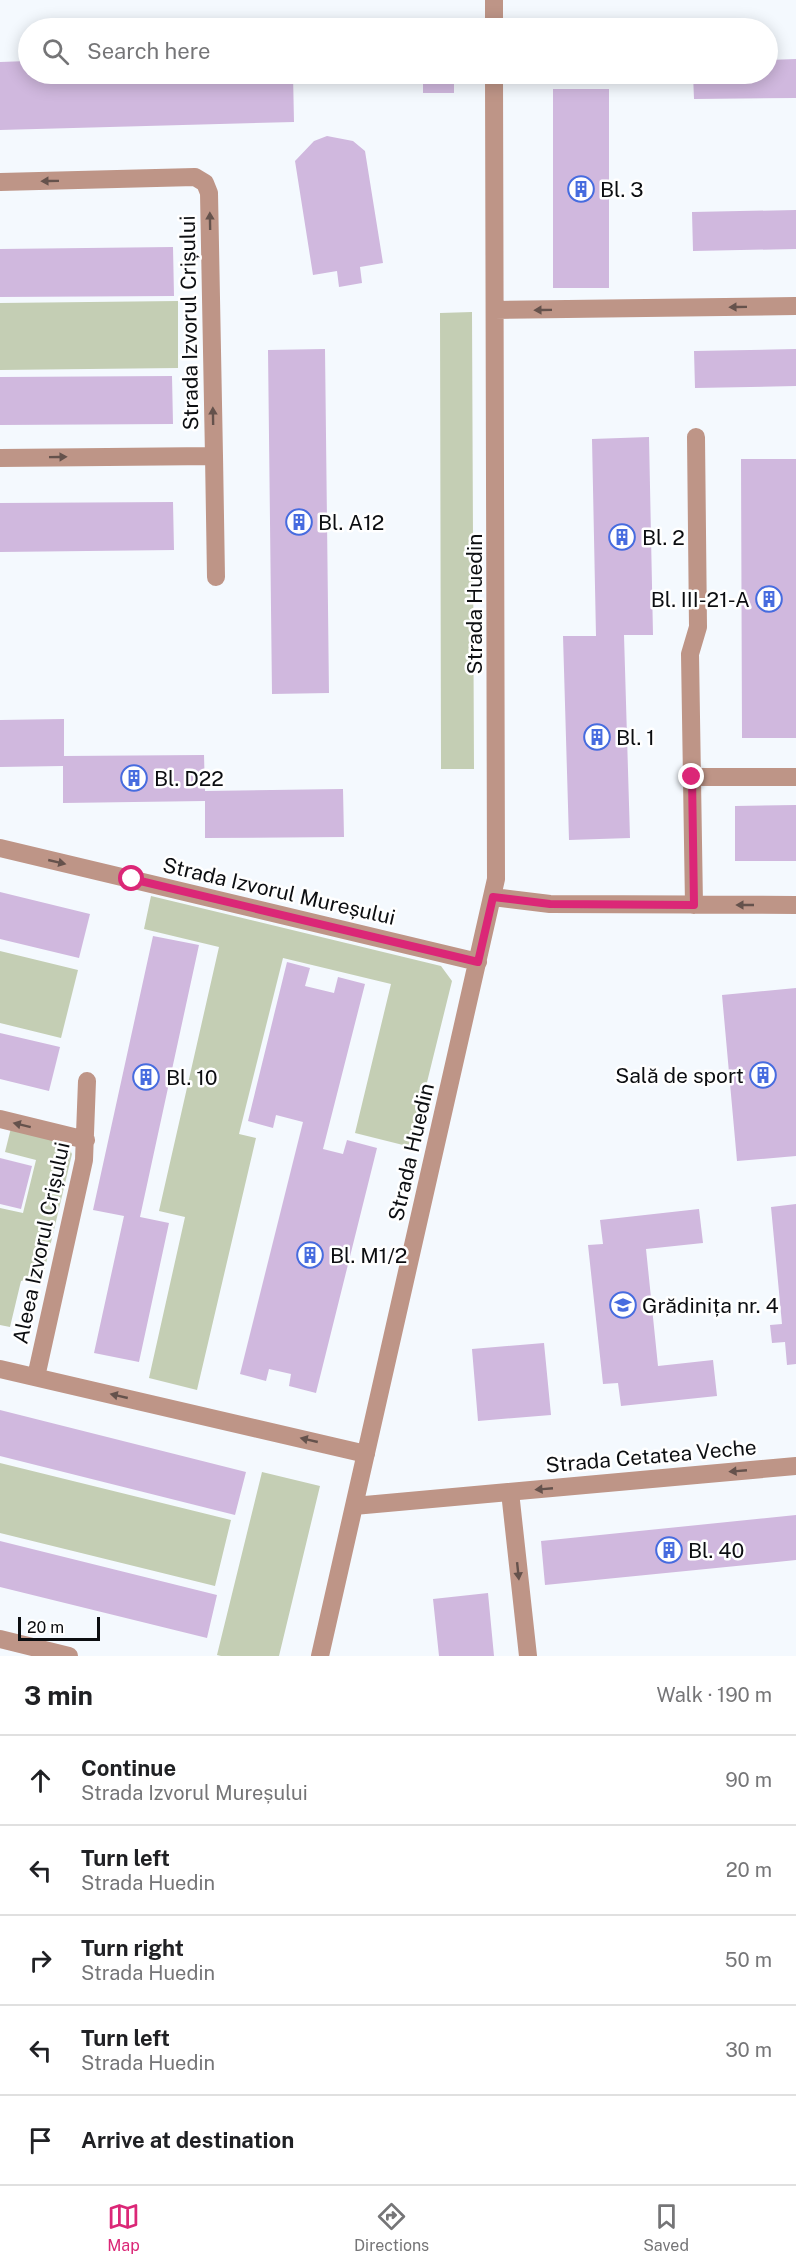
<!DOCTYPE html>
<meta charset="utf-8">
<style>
body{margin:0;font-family:"Public Sans",sans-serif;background:#f6f6f6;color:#202124}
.scale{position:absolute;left:18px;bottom:15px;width:82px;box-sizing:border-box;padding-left:6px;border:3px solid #0c0e11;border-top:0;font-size:16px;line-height:21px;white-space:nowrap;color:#0c0e11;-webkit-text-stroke:4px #fff;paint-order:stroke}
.stop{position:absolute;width:18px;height:18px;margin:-14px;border:4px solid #db2777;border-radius:50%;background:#fff}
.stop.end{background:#db2777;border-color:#fff;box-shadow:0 2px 6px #0008}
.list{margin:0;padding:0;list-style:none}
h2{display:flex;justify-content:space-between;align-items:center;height:78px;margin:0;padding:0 24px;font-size:26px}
h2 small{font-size:20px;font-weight:400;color:#757577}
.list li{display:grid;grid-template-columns:39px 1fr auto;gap:18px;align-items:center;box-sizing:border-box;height:90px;padding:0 24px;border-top:2px solid #e0e0e0}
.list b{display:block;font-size:22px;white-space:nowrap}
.list p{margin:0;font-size:20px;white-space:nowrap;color:#757577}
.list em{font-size:20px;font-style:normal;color:#757577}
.icon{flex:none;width:33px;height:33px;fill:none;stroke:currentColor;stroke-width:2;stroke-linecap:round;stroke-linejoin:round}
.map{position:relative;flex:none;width:796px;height:1656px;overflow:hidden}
.search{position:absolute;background:#fff;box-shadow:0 3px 15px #0003;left:18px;right:18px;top:18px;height:66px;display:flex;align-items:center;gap:15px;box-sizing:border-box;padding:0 21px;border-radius:33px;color:#757577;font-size:22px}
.sheet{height:528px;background:#fff}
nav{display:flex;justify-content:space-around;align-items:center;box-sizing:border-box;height:84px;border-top:2px solid #e0e0e0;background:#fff;font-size:16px;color:#757577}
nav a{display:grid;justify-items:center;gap:3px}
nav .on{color:#db2777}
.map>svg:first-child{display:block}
</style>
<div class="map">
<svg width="796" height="1656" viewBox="0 0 796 1656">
<rect width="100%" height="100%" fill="#f4f9fe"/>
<path fill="#c4ceb4" d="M589 22H663V28H589Z
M178 301V368L0 370V303Z
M472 312 474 769H441L440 313Z
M151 896 441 966 452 981 411 1147 355 1133 391 984 283 958 239 1134 256 1138 197 1390 149 1378 185 1217 159 1211 219 947 144 929Z
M0 951 78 970 61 1038 0 1023Z
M11 1128 66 1142 72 1154 43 1276 21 1281 10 1327 0 1325V1208L23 1213 36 1160 5 1152Z
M0 1463 231 1520 215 1586 0 1533Z
M262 1472 320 1486 279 1656H221L217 1655Z"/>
<path fill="#d0b8de" d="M796 59V98L694 99 693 74H768V60Z
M28 61V74H293L294 122 0 130V62Z
M423 74H454V93H423Z
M553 89H609V288H553Z
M327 136 353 141 365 151 383 263 360 267 362 283 339 287 337 271 313 275 295 161 314 141Z
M796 210V249L693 251 692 212Z
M173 247 174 296 0 297V249Z
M325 349 329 693 272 694 268 350Z
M796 349V386L695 388 694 351Z
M172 376 173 424 0 425V377Z
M649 437 653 635H624L630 838 569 840 563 636H596L592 439Z
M741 459H796V738H742Z
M173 502 174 550 0 552V503Z
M64 719V756L204 755 205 791 343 789 344 837 205 838V801L63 803V766L0 767V720Z
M796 805V861H735V806Z
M0 892 90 914 79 958 0 939Z
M153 936 199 945 140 1217 169 1223 139 1362 94 1353 124 1216 93 1210Z
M287 962 310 968 305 986 334 993 338 977 365 984 323 1149 343 1154 347 1140 377 1148 316 1393 289 1386 291 1374 269 1369 266 1381 240 1374 303 1122 276 1115 273 1128 248 1121Z
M796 988V1156L737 1161 722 995Z
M0 1033 60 1047 49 1091 0 1079Z
M0 1158 32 1166 21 1209 0 1204Z
M796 1204V1364L787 1365 785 1342 772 1343 770 1325 782 1324 771 1207Z
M699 1209 703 1243 646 1249 658 1366 713 1360 717 1396 621 1406 618 1383 603 1384 588 1245 603 1244 600 1220Z
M544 1343 551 1415 478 1421 472 1349Z
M0 1410 246 1472 235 1515 0 1456Z
M796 1515V1560L545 1585 541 1541Z
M0 1541 217 1595 207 1638 0 1587Z
M488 1593 494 1656H439L433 1599Z"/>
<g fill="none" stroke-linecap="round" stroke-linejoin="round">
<path stroke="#be9587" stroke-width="18" d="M494 0V28
M0 182 195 177 205 183 209 193 214 456 0 458
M495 310 796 306
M214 456 216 577
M692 777H796
M0 848 478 962
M493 897 550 904 796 905
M694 905 690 654 698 627 696 437
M0 1119 86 1140
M0 1369 366 1454
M36 1377 84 1160 87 1081
M510 1492 528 1656
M354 1506 796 1466
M0 1639 69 1656
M320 1656 496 879 494 74"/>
</g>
<defs><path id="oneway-solid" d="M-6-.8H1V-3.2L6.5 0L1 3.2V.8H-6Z" transform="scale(1.5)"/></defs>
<g fill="#65524c">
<use href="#oneway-solid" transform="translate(50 181) rotate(179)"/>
<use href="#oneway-solid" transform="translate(210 221) rotate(-91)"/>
<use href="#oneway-solid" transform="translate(738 307) rotate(179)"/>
<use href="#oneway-solid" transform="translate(543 310) rotate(179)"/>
<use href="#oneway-solid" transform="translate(213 416) rotate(-91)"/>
<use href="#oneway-solid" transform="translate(58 457) rotate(-1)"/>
<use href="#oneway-solid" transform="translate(57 862) rotate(13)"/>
<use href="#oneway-solid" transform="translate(745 905) rotate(-180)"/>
<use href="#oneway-solid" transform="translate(22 1125) rotate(-166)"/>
<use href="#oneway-solid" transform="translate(119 1396) rotate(-167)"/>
<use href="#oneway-solid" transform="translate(309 1440) rotate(-167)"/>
<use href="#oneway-solid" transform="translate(738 1471) rotate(175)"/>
<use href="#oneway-solid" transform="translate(544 1489) rotate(175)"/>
<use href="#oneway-solid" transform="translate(518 1571) rotate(84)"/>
</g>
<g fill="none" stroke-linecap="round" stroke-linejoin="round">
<path stroke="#db2777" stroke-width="8" d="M132 879 478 962 493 897 550 904 694 905 692 777"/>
</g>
<defs>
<g id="building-ring" transform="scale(1.35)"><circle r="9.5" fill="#fff" stroke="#476cdf" stroke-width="1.5"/><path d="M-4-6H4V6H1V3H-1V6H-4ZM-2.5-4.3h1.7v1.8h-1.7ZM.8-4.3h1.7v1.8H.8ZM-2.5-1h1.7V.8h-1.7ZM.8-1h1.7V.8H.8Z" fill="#476cdf"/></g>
<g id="school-ring" transform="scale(1.35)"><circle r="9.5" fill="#fff" stroke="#476cdf" stroke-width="1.5"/><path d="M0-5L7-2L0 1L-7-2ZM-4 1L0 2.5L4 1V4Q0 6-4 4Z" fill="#476cdf"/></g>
</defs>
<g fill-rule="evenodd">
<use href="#building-ring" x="581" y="189"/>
<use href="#building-ring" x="299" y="522"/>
<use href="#building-ring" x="622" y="537"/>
<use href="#building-ring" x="769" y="599"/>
<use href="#building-ring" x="597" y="737"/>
<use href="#building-ring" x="134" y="778"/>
<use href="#building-ring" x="763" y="1075"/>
<use href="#building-ring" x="146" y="1077"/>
<use href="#building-ring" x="310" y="1255"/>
<use href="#school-ring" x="623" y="1305"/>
<use href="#building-ring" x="669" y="1550"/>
</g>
<g text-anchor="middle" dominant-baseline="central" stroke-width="5" stroke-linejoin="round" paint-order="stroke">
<g font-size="21" fill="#0c0e11" stroke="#fff" text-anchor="start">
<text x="600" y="189">Bl. 3</text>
<text x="318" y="522">Bl. A12</text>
<text x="642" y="537">Bl. 2</text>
<text x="750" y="599" text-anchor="end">Bl. III-21-A</text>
<text x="616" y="737">Bl. 1</text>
<text x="154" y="778">Bl. D22</text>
<text x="744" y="1075" text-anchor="end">Sală de sport</text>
<text x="166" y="1077">Bl. 10</text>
<text x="330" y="1255">Bl. M1/2</text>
<text x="642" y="1305">Grădinița nr. 4</text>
<text x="688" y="1550">Bl. 40</text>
</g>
<g font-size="21" fill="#0c0e11" stroke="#fff">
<text transform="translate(189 323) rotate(-91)">Strada Izvorul Crișului</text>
<text transform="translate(474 604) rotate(-90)">Strada Huedin</text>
<text transform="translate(279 891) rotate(13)">Strada Izvorul Mureșului</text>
<text transform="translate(411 1152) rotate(-77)">Strada Huedin</text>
<text transform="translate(41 1243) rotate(-78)">Aleea Izvorul Crișului</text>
<text transform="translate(651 1456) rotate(-5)">Strada Cetatea Veche</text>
</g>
</g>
</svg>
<div class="scale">20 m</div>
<div class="stop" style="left:132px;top:879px"></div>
<div class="stop end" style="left:692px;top:777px"></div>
<div class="search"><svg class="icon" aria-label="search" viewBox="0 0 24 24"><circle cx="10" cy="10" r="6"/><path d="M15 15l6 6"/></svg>Search here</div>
</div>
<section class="sheet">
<h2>3 min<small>Walk · 190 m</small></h2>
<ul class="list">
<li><svg class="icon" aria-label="ahead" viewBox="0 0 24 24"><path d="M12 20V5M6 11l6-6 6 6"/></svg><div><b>Continue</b><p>Strada Izvorul Mureșului</p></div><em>90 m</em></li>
<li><svg class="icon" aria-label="left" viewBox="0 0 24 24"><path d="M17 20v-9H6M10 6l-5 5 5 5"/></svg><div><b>Turn left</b><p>Strada Huedin</p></div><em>20 m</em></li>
<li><svg class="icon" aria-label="right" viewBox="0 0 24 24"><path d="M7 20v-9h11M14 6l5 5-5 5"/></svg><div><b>Turn right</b><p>Strada Huedin</p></div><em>50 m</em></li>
<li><svg class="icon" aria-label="left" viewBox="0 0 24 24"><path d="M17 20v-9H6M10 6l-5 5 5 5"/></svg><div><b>Turn left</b><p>Strada Huedin</p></div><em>30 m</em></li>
<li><svg class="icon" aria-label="arrive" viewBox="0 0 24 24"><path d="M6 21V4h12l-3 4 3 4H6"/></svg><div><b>Arrive at destination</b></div></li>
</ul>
</section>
<nav>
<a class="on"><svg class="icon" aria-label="map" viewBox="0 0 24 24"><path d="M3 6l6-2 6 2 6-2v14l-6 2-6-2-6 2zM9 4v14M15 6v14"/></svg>Map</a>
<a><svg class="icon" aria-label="directions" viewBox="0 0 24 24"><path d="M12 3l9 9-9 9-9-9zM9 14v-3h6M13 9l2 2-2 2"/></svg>Directions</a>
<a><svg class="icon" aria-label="saved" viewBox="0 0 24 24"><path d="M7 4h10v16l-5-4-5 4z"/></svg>Saved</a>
</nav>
